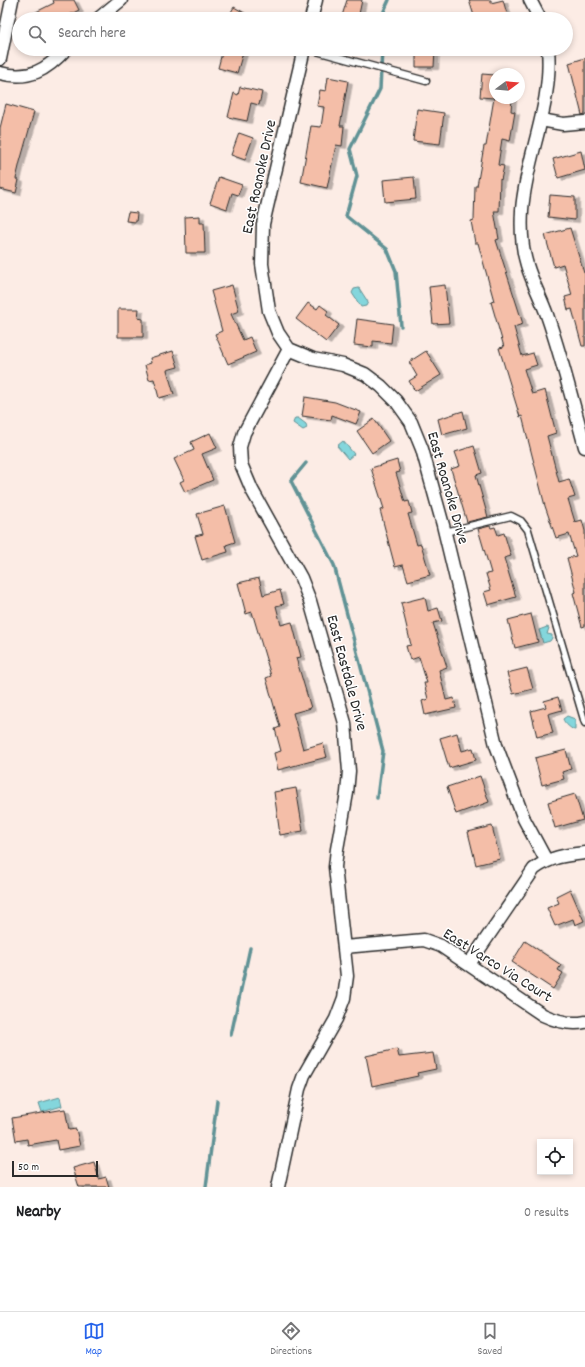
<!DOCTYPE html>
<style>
body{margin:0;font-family:Dekko,sans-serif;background:#f6f6f6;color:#202124}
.controls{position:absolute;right:12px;bottom:12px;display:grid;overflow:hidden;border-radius:0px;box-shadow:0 2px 6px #0003}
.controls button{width:36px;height:36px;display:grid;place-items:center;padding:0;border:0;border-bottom:1px solid #e0e0e0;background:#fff;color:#202124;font:20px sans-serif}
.compass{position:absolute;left:489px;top:68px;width:36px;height:36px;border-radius:50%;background:#fff;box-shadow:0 2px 6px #0003;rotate:74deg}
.scale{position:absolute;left:12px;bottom:10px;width:86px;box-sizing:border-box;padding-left:4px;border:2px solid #2b2b2b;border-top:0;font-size:11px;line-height:14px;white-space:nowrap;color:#2b2b2b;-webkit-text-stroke:3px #fff;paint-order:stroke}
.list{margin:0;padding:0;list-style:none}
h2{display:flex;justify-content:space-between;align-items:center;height:52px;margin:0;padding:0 16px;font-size:17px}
h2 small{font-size:13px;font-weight:400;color:#757577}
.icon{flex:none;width:22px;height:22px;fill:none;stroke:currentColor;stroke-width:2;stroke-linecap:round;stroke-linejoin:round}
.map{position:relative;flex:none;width:585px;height:1187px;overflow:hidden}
.search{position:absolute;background:#fff;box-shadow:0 2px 6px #0003;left:12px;right:12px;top:12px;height:44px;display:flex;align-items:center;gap:10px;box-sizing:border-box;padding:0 14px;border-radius:22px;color:#757577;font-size:15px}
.sheet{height:124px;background:#fff}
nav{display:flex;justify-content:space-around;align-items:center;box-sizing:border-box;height:56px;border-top:1px solid #e0e0e0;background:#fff;font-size:11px;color:#757577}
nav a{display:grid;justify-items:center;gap:2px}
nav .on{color:#2563eb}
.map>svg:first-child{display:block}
</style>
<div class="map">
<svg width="585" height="1187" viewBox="0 0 585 1187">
<defs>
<filter id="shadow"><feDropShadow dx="4.5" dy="2.5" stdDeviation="0" flood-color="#0004"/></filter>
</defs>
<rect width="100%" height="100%" fill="#fcece5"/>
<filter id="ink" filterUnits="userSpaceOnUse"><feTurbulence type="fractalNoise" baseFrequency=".025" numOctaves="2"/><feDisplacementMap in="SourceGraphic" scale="8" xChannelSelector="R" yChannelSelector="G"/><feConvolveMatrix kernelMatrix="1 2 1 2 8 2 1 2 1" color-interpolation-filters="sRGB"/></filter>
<g filter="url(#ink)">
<path fill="#84d6dc" stroke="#609295" d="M359 288 368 302 366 306 361 307 352 293 354 289Z
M295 418H298L306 424 307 428 303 430 293 423Z
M343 441 354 454 348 459 337 446Z
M547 627 549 628 547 634 552 635V638L550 641 543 643 539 630Z
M567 716 575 719V730C572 730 564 723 563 719Z
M60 1097 62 1106 42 1112 39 1103Z"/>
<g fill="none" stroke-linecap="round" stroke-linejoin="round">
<path stroke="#609295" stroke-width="3.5" d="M384 19V11L389 0
M382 49 380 89 350 149 357 176 346 216 387 249 396 271 401 326
M306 463 291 481 334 565 383 751 377 798
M231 1035 250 948
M206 1187 217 1101"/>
</g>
<path fill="#f4bea8" stroke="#2b2b2b" filter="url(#shadow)" d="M53 0H74L79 10 61 19H22L54 3Z
M347 0H362L358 19H341Z
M469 0H491V3L503 0 507 14 492 19H475Z
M234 7 255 19H227Z
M223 49H244L237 73 218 68Z
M416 49H435L434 67H416Z
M585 58V114L582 115 569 63Z
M482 74 495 75V98H512L511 111 515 112 510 141 502 139 498 165 504 166 501 180 500 179 499 211H494L499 239 496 240 523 324 514 327 522 356 533 353 537 365 524 369 532 394 545 390 556 433 547 436 559 482 569 479 575 497 568 499 575 522 582 520 585 531V626L582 627 573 593 576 592 567 558 576 556 569 534 556 538 545 506 522 416 520 417 499 348 504 347 491 302 494 301 478 243H475L471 221 474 220 475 186H477L484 146H486L494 98 480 97Z
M328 77 348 81 340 126H344L342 146 336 145 327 188 301 182 311 126 321 127 324 107 317 106 320 90 326 91Z
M240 87 262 92 259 105 251 103 247 121 228 117 234 93 238 95Z
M6 104 34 112 20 162 16 179 19 180 16 193 0 189V128Z
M417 109 444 113 440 144 413 141Z
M239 133 253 138 245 160 231 155Z
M581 151 585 170 558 178 553 159Z
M219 177 242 185 238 195 232 193 227 209 210 203Z
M414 177 416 199 385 202 383 180Z
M550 195 575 197V220L548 217Z
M128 212 137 213 136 222 126 221Z
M200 216V223H204L205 253H186L185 217Z
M570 228 584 273H585V346H582L572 309 568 310 565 297 572 295 563 264 554 267 545 235Z
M232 285 239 311 231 314 243 340 250 337 256 352 228 364 215 334 222 331 211 291Z
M445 285 449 323 433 324 429 287Z
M308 303 317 309 320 305 328 311 326 315 339 325 326 342 296 319Z
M118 309H139L138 318 143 319V337H118Z
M357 319 393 324 391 343 373 341V347L354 345Z
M173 351 178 367 167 370 174 394 159 398 154 379 149 380 145 365 151 363 150 358Z
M426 351 441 375 415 391 409 381 417 376 409 362Z
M305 397 335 402 361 412 356 424 332 415 331 420 302 416Z
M463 411 467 428 442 435 438 419Z
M374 419 389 441 372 453 357 431Z
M210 433 217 448 202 454 213 480 185 492 180 482 184 480 174 459 194 450 191 442Z
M474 446 482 473 476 475 488 517 467 522 451 469 460 466 455 452Z
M397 460 400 472 396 473 405 502 409 501 412 513 408 514 417 545 421 544 430 575 408 581 403 565 395 567 380 510 384 509 371 468Z
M225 506 235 542 226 545 228 552 202 560 195 536 203 534 197 514Z
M490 526 491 528 495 527 498 535 504 533 511 556 504 558 516 597 488 605 484 592 491 590 486 574 491 573 478 529Z
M259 578 263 595 280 590 284 604 276 606 281 625 292 622 301 657 296 658 311 708 293 713 303 749 323 743 327 757 278 770 274 753 281 751 275 729 280 727 266 678 271 676 252 612 246 614 238 583Z
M425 597 428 611 438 608 442 621 433 623 447 667 439 670 446 700 454 698 456 708 425 715 422 701 428 699 424 683H427L419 657 410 660 406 646 411 645 401 603Z
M531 614 538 642 515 648 508 620Z
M527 668 533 689 513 694 507 673Z
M558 697 562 710 548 714 553 733 537 737 531 711 546 707 544 701Z
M457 733 462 751 473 748 476 760 449 768 440 738Z
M566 750 571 769 562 772 564 779 542 785 535 758Z
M480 776 489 802 456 814 447 787Z
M296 788 303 831 280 835 274 792Z
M575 794 583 820 555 828 548 802Z
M492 826 500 859 476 865 468 832Z
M570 889 584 921 575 925 573 919 555 926 547 908 559 903 556 896Z
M525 941 561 965 558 970 563 973 553 989 512 962Z
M397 1049 399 1057 433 1053 436 1069 417 1073 418 1076 372 1086 366 1056Z
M65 1109 69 1130 76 1129 80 1146 58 1150 56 1140 28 1145 27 1139 16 1141 12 1118Z
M94 1162 99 1179 106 1177 109 1187H79L73 1168Z"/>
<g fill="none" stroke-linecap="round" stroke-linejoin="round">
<g stroke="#2b2b2b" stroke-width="9">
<path id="service" d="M309 49 426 81
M445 532 511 516 521 521 528 530 585 723"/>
</g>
<g stroke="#2b2b2b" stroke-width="15">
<path id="minor" d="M530 0 540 19
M98 19 121 0
M311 19 316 0
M304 49 263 224 262 264 269 311 278 333 289 349 313 359 343 365 365 374 381 386 396 401 411 422 422 449 443 525 496 745 524 819 546 860
M548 49C553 105 526 156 522 210 521 227 522 249 527 265 532 282 541 298 547 315 562 358 573 403 585 447
M0 59 12 0
M0 73C29 81 47 70 66 49
M541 120 563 124 585 122
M344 947 424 940 441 946 543 1015C556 1021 571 1025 585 1022
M469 964 534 869C550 857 565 855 585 853
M278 1187 299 1089 304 1075 336 1019 344 998 347 976 335 867 337 849 347 793 349 771 345 723 310 601 301 578 252 490 241 464 240 447 244 433 289 349"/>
</g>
<use href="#service" stroke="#fff" stroke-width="6"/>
<use href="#minor" stroke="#fff" stroke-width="12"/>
</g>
</g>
<g text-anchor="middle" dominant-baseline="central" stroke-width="3" stroke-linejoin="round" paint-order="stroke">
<g font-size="16" fill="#2b2b2b" stroke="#fff">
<text transform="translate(260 177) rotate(-78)">East Roanoke Drive</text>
<text transform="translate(447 488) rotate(74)">East Roanoke Drive</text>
<text transform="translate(346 673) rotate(75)">East Eastdale Drive</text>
<text transform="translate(497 966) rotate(32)">East Varco Via Court</text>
</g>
</g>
</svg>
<div class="controls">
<button><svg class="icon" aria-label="locate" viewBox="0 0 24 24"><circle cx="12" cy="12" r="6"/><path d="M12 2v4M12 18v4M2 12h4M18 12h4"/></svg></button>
</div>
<svg class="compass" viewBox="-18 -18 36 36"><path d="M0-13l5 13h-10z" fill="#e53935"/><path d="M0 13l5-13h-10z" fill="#757577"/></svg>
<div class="scale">50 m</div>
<div class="search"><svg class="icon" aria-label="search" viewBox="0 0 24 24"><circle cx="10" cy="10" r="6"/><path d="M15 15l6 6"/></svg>Search here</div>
</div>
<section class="sheet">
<h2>Nearby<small>0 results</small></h2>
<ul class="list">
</ul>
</section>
<nav>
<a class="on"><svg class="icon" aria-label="map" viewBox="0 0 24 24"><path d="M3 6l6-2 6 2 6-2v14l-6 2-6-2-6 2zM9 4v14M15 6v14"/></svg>Map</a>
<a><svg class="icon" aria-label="directions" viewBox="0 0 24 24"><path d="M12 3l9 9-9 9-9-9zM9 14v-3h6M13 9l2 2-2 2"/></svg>Directions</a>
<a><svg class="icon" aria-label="saved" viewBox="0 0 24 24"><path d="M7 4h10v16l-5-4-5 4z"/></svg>Saved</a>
</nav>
